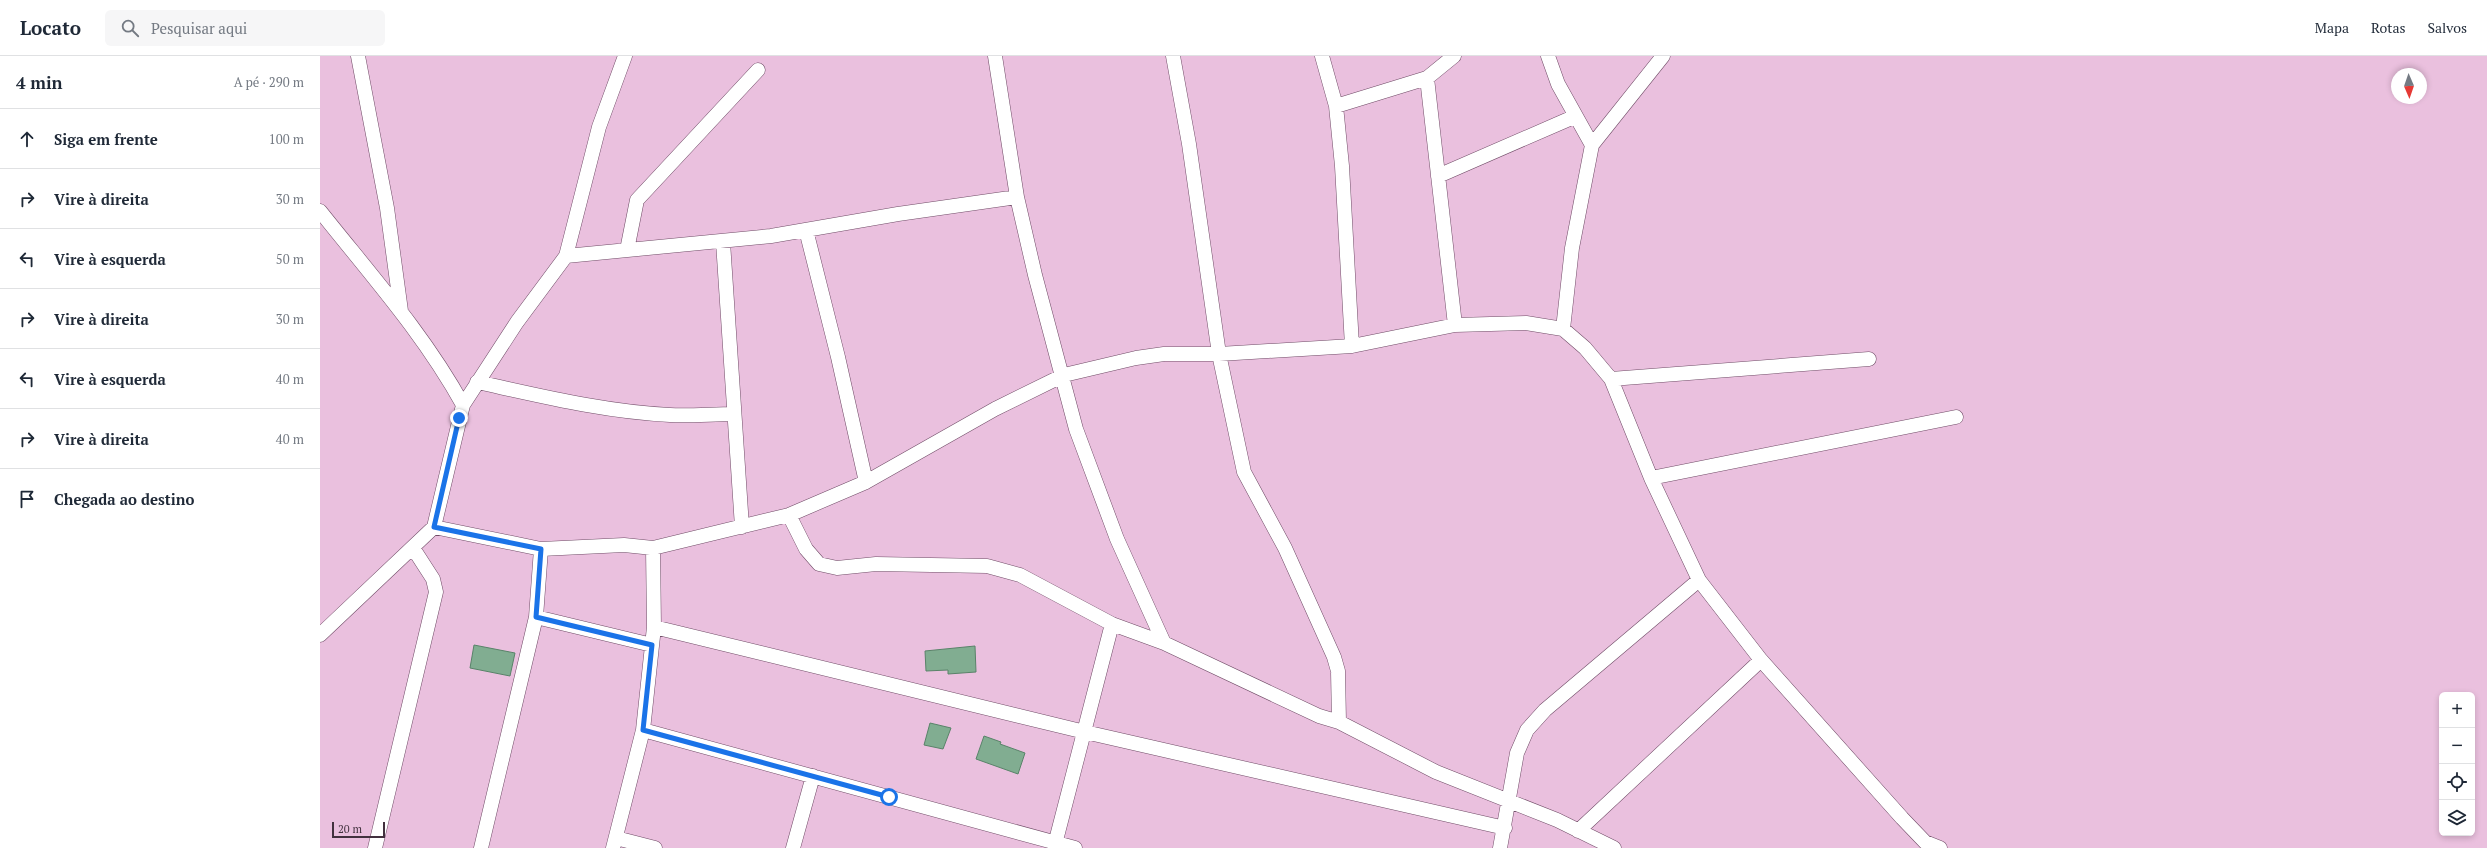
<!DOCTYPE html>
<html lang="pt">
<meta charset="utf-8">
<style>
body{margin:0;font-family:"PT Serif",serif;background:#f6f6f7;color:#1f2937}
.controls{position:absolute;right:12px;bottom:12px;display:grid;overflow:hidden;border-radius:6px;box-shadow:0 2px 6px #0003}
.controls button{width:36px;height:36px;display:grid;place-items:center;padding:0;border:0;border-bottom:1px solid #e0e1e3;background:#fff;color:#1f2937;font:20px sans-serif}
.compass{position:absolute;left:2071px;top:12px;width:36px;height:36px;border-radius:50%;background:#fff;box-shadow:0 2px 6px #0003;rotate:178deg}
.scale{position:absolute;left:12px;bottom:10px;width:53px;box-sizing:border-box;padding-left:4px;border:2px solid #42313e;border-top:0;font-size:11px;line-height:14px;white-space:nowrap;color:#42313e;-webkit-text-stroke:3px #eac0de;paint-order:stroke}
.stop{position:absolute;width:12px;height:12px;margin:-9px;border:3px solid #1a73e8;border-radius:50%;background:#fff}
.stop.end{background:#1a73e8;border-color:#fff;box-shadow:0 1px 4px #0008}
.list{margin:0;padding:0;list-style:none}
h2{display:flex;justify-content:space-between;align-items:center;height:52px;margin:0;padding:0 16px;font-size:17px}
h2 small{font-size:13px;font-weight:400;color:#747a83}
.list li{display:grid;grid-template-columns:26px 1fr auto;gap:12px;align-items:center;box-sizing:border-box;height:60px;padding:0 16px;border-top:1px solid #e0e1e3}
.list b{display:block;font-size:15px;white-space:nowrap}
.list em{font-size:13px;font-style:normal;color:#747a83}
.icon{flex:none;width:22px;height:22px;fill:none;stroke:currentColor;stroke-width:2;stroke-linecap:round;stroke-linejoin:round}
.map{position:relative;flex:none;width:2167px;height:792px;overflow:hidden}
header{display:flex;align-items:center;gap:24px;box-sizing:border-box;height:56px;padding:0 20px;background:#fff;border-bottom:1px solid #e0e1e3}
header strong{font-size:19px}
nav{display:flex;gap:22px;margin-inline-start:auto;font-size:14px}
.search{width:280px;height:36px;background:#f6f6f7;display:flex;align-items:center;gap:10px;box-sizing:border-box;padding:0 14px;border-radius:6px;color:#747a83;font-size:15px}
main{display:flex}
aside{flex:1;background:#fff}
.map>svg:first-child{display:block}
</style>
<header>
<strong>Locato</strong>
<div class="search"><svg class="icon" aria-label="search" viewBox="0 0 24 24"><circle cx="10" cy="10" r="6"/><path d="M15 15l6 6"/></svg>Pesquisar aqui</div>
<nav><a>Mapa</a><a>Rotas</a><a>Salvos</a></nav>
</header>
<main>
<aside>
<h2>4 min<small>A pé · 290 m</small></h2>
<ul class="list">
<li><svg class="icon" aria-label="ahead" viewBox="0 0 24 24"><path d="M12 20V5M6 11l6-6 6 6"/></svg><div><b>Siga em frente</b></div><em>100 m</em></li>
<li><svg class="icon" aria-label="right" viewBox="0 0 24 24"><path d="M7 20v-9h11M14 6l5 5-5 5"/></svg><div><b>Vire à direita</b></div><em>30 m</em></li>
<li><svg class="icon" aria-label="left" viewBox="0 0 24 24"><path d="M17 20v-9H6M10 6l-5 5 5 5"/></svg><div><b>Vire à esquerda</b></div><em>50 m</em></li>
<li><svg class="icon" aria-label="right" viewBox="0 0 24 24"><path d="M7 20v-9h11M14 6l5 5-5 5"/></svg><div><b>Vire à direita</b></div><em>30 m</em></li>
<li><svg class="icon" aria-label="left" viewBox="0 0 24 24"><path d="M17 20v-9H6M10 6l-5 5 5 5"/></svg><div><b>Vire à esquerda</b></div><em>40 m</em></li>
<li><svg class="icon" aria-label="right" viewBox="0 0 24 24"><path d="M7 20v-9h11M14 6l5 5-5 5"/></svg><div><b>Vire à direita</b></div><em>40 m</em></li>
<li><svg class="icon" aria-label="arrive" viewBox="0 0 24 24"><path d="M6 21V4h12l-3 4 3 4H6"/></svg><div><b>Chegada ao destino</b></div></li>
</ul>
</aside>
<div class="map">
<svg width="2167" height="792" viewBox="0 0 2167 792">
<rect width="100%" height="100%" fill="#eac0de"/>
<path fill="#81ad91" stroke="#598369" d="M154 589 195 597 190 620 150 612Z
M655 590 656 616 628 618V614L606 615 605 595Z
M610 667 631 672 623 693 604 689Z
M664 680 681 686 680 688 705 697 698 718 656 703Z"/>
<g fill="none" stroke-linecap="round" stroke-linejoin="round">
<g stroke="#704c67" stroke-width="15">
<path id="minor" d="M38 0 67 152 81 255
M675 0 697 141 715 219 756 373 797 483 844 587
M853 0 869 88 899 298 924 416 965 492 1014 601 1018 615 1019 666
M1002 0 1016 50 1022 110 1032 290
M1228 0 1238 28 1272 89
M1107 22 1135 269
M1016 50 1107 22 1134 0
M1118 120 1256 60
M0 155C50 218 104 278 143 349L114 471
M486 174 518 301 546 426
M403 186 422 471
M307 194 317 144 438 14
M246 200 451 180 578 158 697 141
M1243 273 1252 192 1272 89 1343 0
M1291 323 1549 303
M157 326C221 340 285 356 350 359 371 360 393 358 414 358
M143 349 197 266 246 200 279 71 305 0
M1331 422 1636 361
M469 459 486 493 499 508 517 512 556 508 667 510 700 519 792 568 844 587 999 660 1019 666 1116 716 1237 764 1294 792
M216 561 332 589
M334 571 765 676 1185 772
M0 579 114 471 221 493 304 489 333 492 469 459 546 426 675 353 744 319 816 302 844 298H899L1032 290 1135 269 1206 267 1243 273 1265 292 1291 323 1331 422 1379 524 1441 604 1582 762 1605 786 1620 792
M323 674 755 792
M1258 775 1441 604
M296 782 335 792
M55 792 116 536 113 523 93 492
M161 792 216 561 221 493
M293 792 323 674 334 571 333 492
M473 792 493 720
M734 792 792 568
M1180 792 1197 697 1207 674 1225 654 1379 524"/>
</g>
<use href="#minor" stroke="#fff" stroke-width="14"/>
</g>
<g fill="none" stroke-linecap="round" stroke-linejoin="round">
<path stroke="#1a73e8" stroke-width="5" d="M139 362 114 471 221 493 216 561 332 589 323 674 569 741"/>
</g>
</svg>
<div class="controls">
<button>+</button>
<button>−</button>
<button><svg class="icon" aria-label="locate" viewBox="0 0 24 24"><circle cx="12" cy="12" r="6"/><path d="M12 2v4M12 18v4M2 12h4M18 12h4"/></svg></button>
<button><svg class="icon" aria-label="layers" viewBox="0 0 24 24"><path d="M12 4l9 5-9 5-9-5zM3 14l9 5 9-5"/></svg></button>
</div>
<svg class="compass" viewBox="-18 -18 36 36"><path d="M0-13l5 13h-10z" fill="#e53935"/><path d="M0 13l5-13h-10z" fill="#747a83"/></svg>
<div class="scale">20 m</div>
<div class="stop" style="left:569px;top:741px"></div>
<div class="stop end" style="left:139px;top:362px"></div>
</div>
</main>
